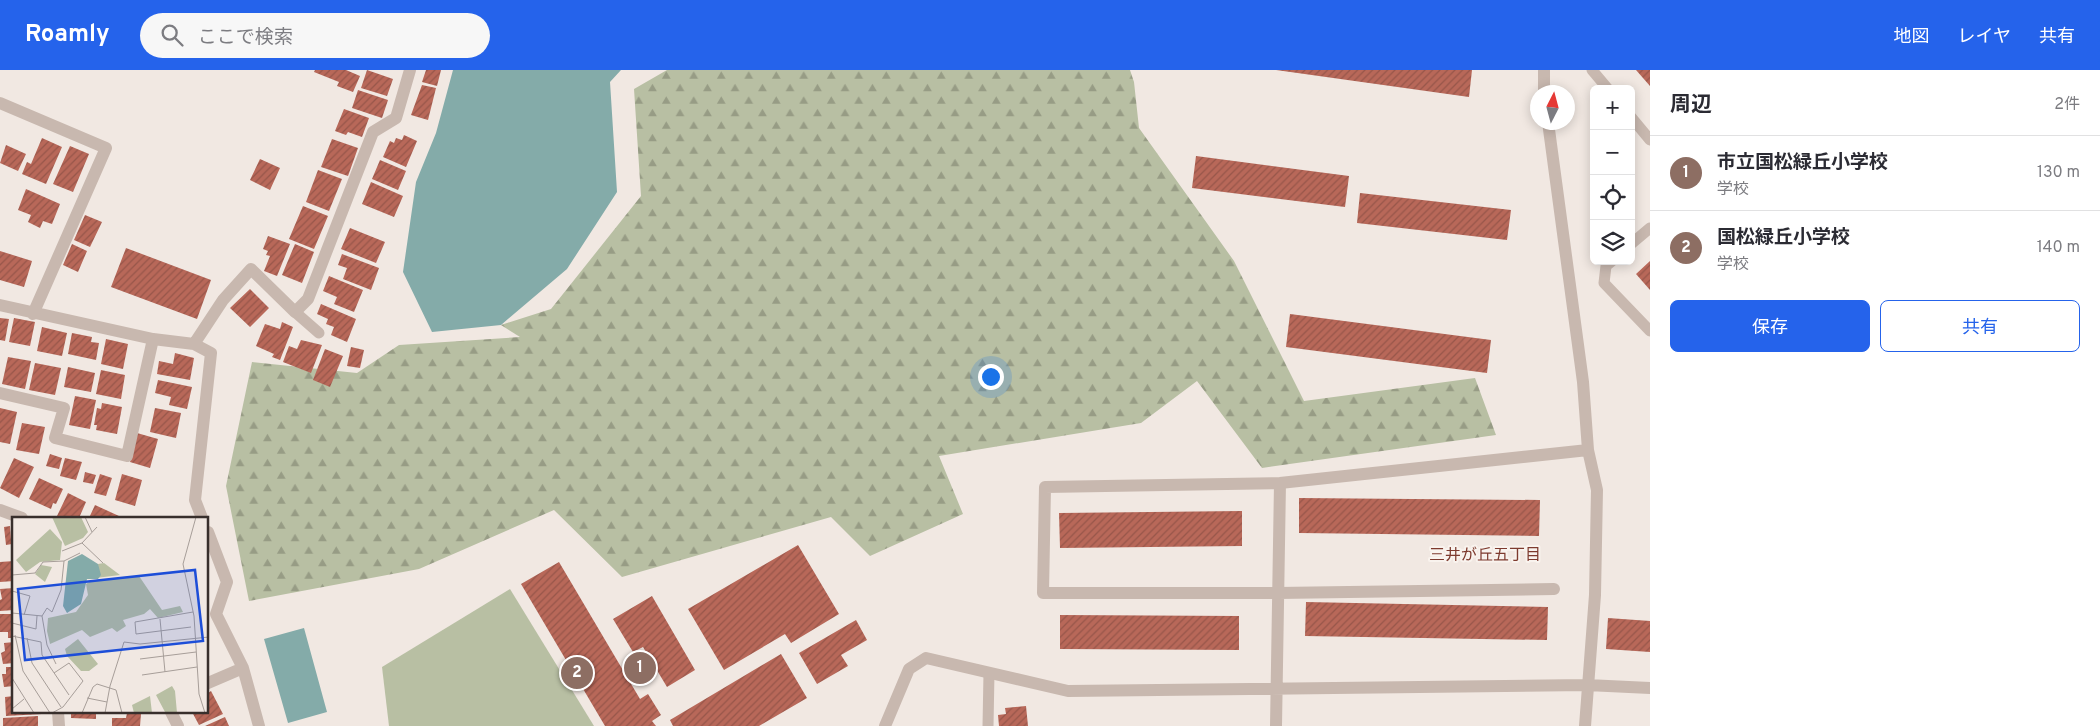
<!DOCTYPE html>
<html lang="ja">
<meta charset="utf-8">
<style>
body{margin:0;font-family:Overpass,"Noto Sans JP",sans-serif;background:#f7f7f7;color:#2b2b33}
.controls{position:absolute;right:15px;top:15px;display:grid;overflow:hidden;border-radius:8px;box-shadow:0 2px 12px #0003}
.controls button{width:45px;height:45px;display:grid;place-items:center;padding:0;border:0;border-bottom:1px solid #e1e1e2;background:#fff;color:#2b2b33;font:25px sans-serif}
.compass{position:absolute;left:1530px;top:15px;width:45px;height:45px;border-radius:50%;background:#fff;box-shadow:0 2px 12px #0003;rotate:6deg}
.you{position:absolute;left:990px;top:306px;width:18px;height:18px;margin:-12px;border:4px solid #fff;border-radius:50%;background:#1a73e8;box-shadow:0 0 0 8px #1a73e833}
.badge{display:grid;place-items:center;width:32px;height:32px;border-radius:50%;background:#2563eb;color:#fff;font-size:16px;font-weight:700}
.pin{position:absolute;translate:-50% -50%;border:2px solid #fff;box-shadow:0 1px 5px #0006}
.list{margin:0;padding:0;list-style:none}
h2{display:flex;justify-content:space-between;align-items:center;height:65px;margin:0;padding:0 20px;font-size:21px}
h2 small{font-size:16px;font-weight:400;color:#7c7c81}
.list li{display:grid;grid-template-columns:32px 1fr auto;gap:15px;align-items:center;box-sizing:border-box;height:75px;padding:0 20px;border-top:1px solid #e1e1e2}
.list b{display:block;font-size:19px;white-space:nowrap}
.list p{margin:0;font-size:16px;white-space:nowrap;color:#7c7c81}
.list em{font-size:16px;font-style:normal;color:#7c7c81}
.actions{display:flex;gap:10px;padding:15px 20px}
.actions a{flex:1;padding:11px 0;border:1px solid #2563eb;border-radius:8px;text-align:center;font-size:18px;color:#2563eb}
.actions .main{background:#2563eb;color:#fff}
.icon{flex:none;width:28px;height:28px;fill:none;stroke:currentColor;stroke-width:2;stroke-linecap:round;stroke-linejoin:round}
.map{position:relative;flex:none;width:1650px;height:656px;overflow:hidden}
header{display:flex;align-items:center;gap:30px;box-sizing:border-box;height:70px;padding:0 25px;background:#2563eb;color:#fff}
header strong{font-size:24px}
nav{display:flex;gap:28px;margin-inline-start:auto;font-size:18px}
.search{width:350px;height:45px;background:#f7f7f7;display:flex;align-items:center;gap:12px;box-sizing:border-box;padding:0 18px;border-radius:28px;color:#7c7c81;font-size:19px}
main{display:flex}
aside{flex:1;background:#fff}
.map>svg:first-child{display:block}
</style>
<header>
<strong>Roamly</strong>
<div class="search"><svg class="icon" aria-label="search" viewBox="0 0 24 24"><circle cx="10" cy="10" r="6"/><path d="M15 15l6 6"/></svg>ここで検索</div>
<nav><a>地図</a><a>レイヤ</a><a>共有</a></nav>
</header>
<main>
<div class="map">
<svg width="1650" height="656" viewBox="0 0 1650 656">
<defs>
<pattern id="forest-firs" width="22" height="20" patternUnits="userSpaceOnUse" patternTransform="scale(1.25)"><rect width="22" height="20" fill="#b8bfa3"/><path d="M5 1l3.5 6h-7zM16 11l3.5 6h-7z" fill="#979c85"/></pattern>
<pattern id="building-hatch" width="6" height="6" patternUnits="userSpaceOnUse" patternTransform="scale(1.25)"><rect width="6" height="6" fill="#b86859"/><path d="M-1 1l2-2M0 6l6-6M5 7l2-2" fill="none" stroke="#97564a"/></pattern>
</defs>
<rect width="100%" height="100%" fill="#f1e8e2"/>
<path fill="#b8bfa3" d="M510 519 594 656H389L382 597Z"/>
<path fill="url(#forest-firs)" d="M667 0H1130L1134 12 1139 58 1234 191 1304 331 1475 308 1496 365 1262 398 1197 311 1141 353 939 386 963 444 870 486 831 447 622 507 554 440 419 499 249 531 226 416 252 292 357 303 399 275 520 267 501 255 551 239 641 126 634 19Z"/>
<path fill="#84aba9" d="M453 0H621L610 12 617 122 567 199 501 255 432 262 403 202 416 112 436 63Z
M304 558 327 642 288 653 264 569Z"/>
<path fill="url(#building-hatch)" d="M315 0H346L360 6 353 22 337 16 339 12 314 2Z
M367 0 393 9 387 26 361 18Z
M426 0H441L437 16 422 12Z
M1276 0H1472L1469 27Z
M1636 0H1650V16Z
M422 15 436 18 428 50 411 45Z
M358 20 388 30 382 48 352 38Z
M344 39 369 48 362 67 348 62 346 65 335 61Z
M404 65 417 71 406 97 383 87 390 71 394 73 396 68 402 70Z
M42 68 62 77 46 114 22 104 27 92 31 94Z
M332 69 358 78 348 106 321 97Z
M6 75 26 84 18 101 0 93Z
M70 76 89 84 73 122 53 114Z
M1196 86 1349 106 1345 137 1192 118Z
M260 89 280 98 270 120 250 110Z
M380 90 406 101 398 120 372 109Z
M318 100 342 109 329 141 306 132Z
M371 112 403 126 394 147 362 134Z
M26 119 60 134 52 154 43 151 40 158 28 152 31 145 18 140Z
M1360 123 1511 140 1507 170 1357 153Z
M303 136 328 146 314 179 289 169Z
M85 145 102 152 90 177 74 170Z
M350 158 385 172 376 193 341 179Z
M268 166 290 174 277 206 264 201 270 186 266 185 268 181 263 179Z
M72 174 87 181 78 202 63 195Z
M295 174 314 182 302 213 282 205Z
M126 178 211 210 197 249 111 217Z
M0 181 32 191 24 217 0 210Z
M342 184 379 198 371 220 343 209 347 198 338 195Z
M1650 191V220L1636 204Z
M329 206 363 220 354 242 334 234 337 227 323 221Z
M250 219 269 238 250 257 230 238Z
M321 234 356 249 347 272 331 265 334 257 326 254 328 249 317 244Z
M1290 244 1491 270 1487 303 1286 277Z
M0 248 9 249 5 271 0 270Z
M14 248 35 252 30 276 9 272Z
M282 252 293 257 280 290 272 287 274 284 256 276 265 254 280 259Z
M42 257 67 263 62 286 37 281Z
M72 263 92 267 91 272 99 273 96 290 68 284Z
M106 269 128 274 123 299 101 294Z
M301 270 322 275 311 303 283 292 289 276 297 279Z
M351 277 364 280 360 298 347 296Z
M325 279 343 286 330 317 313 310Z
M175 283 194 288 190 310 157 304 159 291 173 294Z
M8 287 31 291 25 319 2 314Z
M35 293 61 298 55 325 29 320Z
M68 297 95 303 91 322 64 317Z
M101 300 125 305 121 329 96 324Z
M158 310 192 317 187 339 169 335 171 327 155 323Z
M75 326 96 330 90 359 69 355Z
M102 333 122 337 117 364 96 360 97 355H94L97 338 101 339Z
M0 338 17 342 10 374 0 372Z
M155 338 181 343 176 368 150 362Z
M22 353 45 357 39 384 16 380Z
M137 363 158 369 150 398 130 392Z
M50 384 62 388 59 399 46 396Z
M14 388 34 397 19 428 0 418Z
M65 388 82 392 76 410 60 406Z
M85 402 96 405 93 414 83 412Z
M100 404 112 408 106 426 94 423Z
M122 404 142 410 135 436 115 430Z
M39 408 63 419 56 434 53 433 51 439 29 429Z
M68 423 86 432 79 448 57 446Z
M1299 428 1540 430 1539 466 1299 463Z
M95 435 119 446 117 448H89Z
M1242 441V476L1060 478 1059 443Z
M10 456 11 470 14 469V481H12V474L6 475 4 457Z
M798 475 839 544 791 573 785 564 724 600 688 539Z
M14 491V511L0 512V492Z
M559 492 640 629 648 624 661 645 652 651 656 656H605L521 514Z
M14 518V540L0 541V530L2 529 0 519Z
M652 526 695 600 667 617 643 577 633 582 613 549Z
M1306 532 1548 537 1547 570 1305 566Z
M0 544H14V568H8V562H0Z
M1060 545 1239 546V580L1060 579Z
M1608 548 1650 551V582L1606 579Z
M856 550 867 570 841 585 848 596 817 614 799 583Z
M14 572V593L3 594 1 583 5 581 4 573Z
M781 584 807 628 759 656H673L670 650Z
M6 597H14V616L4 617 2 604H6Z
M211 621 223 644 199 655 192 642H208V623Z
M14 626V642H42V644L6 646 5 627Z
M1026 636 1028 656H999L998 645 1006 644 1005 638Z
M71 642H96V649L71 648Z
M127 643 141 644 140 656H112V648H126Z
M38 646V656H3V648Z
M225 647 229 656H205Z"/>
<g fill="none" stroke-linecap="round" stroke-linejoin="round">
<path stroke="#c8b8af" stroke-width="11" d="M1592 0 1608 19
M1631 47 1650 70
M1631 174 1650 158
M1612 191 1606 196 1604 213 1650 261
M295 242 319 263
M988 656 989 603"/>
<path stroke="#c8b8af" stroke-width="12" d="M1544 0V22
M0 33 106 78 33 244
M1548 52 1583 312 1588 380 1597 420 1595 525 1585 656
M0 235 153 269 194 274 223 230 251 199 295 242 308 229 373 62 396 48 410 0
M194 274 211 283 195 430 202 448
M0 323 64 338 55 368 127 386 153 269
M0 440 22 448
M208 462 227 512 216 544 243 598 259 656
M1554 519 1278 523H1043L1045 417 1280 413 1588 380
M208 613 243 598
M58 642 59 656
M171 642 178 656
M885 656 909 599 926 588 1068 621 1587 615 1650 618
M1276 656 1280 413"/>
</g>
<g text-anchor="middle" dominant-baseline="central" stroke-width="4" stroke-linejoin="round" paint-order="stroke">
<g font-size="16" fill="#7d3a2e" stroke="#f9f3ee">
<text x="1485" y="486">三井が丘五丁目</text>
</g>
</g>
<g transform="translate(12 447)">
<rect width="196" height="196" fill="#f1e8e2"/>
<path d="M40 0H69L76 15 71 21 53 29ZM38 12 50 25 48 43 28 45 14 55 4 43ZM92 46 108 58 84 61 86 47ZM66 122 86 147 77 154H69L55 139 53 132Z" fill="#b8bfa3"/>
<path d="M127 59 150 93 168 89 171 95 146 101 138 92 132 97 111 103 114 109 105 115 100 111 78 120 70 113 38 127 35 114 36 101 64 95 76 78 74 67 79 64ZM160 169 163 174 165 196 153 195 144 178ZM138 179 140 196H122L120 188Z" fill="#b8bfa3"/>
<path d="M29 48 40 50 33 65 23 57Z" fill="#b8bfa3"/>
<path d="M70 37 86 47 89 58 86 62H75L69 87 55 96 51 89 56 44Z" fill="#84aba9"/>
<path fill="none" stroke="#a79e99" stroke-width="1" d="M73 0 80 15M184 0 171 47 182 99 187 177 193 196M70 26 91 46M50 34 70 26 85 10M0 58 23 56 31 45 52 44M0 74 18 79 12 98M0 96 30 99 35 91 40 95 49 73 52 44 68 36M30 99 35 128 44 147M148 102 153 155M0 106 24 112 25 99M179 110 124 117 123 105 181 95M3 118 11 154 38 196M0 119 29 125 30 138 57 178M15 121 20 146 49 190M128 142 184 135M130 158 185 150M0 161 22 196M75 181 95 185M0 192 12 182M40 196 51 190 71 164 57 146 42 156M70 196 81 170 85 167 104 173 110 196M93 196 98 169 112 125 128 127 197 120"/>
<path fill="#1d4ed8" fill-opacity="0.15" stroke="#1d4ed8" stroke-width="2.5" d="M183 53 191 124 13 143 6 72Z"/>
<rect width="196" height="196" fill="none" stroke="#382f2c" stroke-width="2.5"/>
</g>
</svg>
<div class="controls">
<button>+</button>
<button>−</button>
<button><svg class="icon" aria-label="locate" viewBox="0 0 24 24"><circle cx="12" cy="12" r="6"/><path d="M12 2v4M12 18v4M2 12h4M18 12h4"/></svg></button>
<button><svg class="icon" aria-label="layers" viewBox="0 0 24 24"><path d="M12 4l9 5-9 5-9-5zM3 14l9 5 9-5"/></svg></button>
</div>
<svg class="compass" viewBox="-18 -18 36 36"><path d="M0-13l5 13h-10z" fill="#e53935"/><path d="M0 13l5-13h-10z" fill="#7c7c81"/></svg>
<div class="you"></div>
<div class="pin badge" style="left:640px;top:598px;background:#8d6e63">1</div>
<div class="pin badge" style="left:577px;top:603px;background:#8d6e63">2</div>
</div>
<aside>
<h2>周辺<small>2件</small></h2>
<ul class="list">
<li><span class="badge" style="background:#8d6e63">1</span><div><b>市立国松緑丘小学校</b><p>学校</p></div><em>130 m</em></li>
<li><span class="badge" style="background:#8d6e63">2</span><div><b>国松緑丘小学校</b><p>学校</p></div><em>140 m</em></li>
</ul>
<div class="actions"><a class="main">保存</a><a>共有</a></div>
</aside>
</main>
